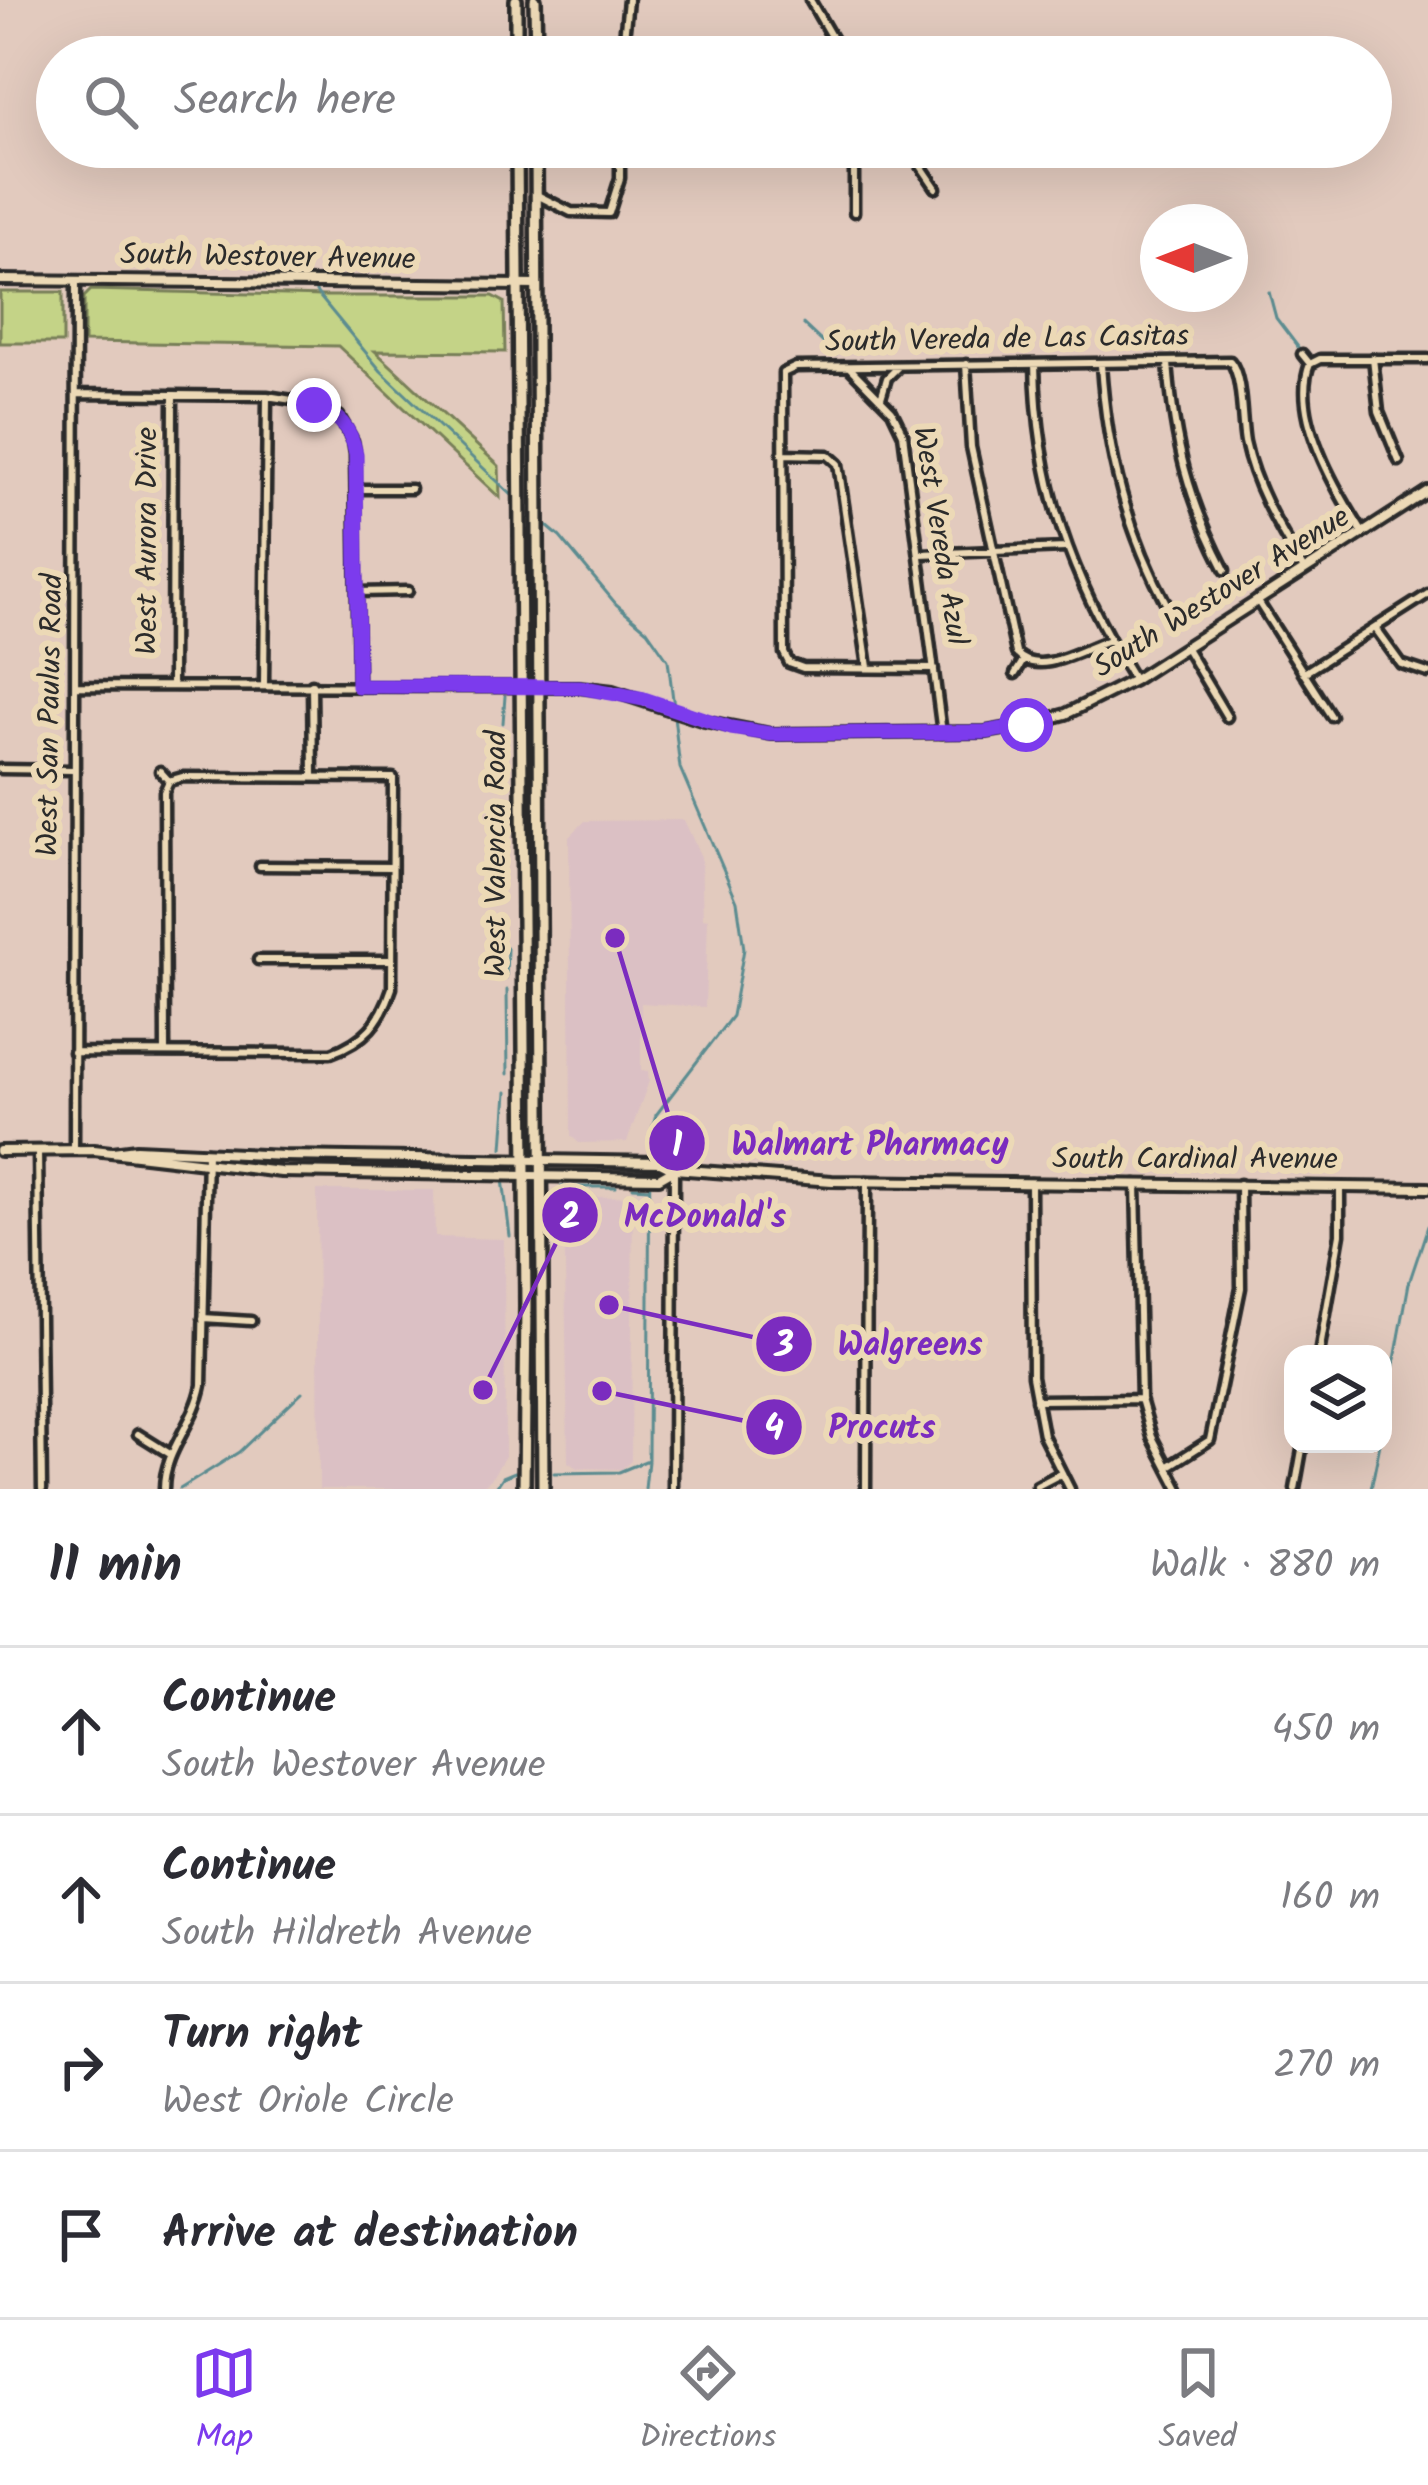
<!DOCTYPE html>
<meta charset="utf-8">
<style>
body{margin:0;font-family:Kalam,sans-serif;background:#f2f2f3;color:#2b2b33}
.controls{position:absolute;right:36px;bottom:36px;display:grid;overflow:hidden;border-radius:24px;box-shadow:0 12px 48px #0002}
.controls button{width:108px;height:108px;display:grid;place-items:center;padding:0;border:0;border-bottom:3px solid #e1e1e2;background:#fff;color:#2b2b33;font:60px sans-serif}
.compass{position:absolute;left:1140px;top:204px;width:108px;height:108px;border-radius:50%;background:#fff;box-shadow:0 12px 48px #0002;rotate:270deg}
.stop{position:absolute;width:36px;height:36px;margin:-27px;border:9px solid #7c3aed;border-radius:50%;background:#fff}
.stop.end{background:#7c3aed;border-color:#fff;box-shadow:0 3px 12px #0008}
.list{margin:0;padding:0;list-style:none}
h2{display:flex;justify-content:space-between;align-items:center;height:156px;margin:0;padding:0 48px;font-size:51px}
h2 small{font-size:39px;font-weight:400;color:#7c7c81}
.list li{display:grid;grid-template-columns:78px 1fr auto;gap:36px;align-items:center;box-sizing:border-box;height:168px;padding:0 48px;border-top:3px solid #e1e1e2}
.list b{display:block;font-size:45px;white-space:nowrap}
.list p{margin:0;font-size:39px;white-space:nowrap;color:#7c7c81}
.list em{font-size:39px;font-style:normal;color:#7c7c81}
.icon{flex:none;width:66px;height:66px;fill:none;stroke:currentColor;stroke-width:2;stroke-linecap:round;stroke-linejoin:round}
.map{position:relative;flex:none;width:1428px;height:1489px;overflow:hidden}
.search{position:absolute;background:#fff;box-shadow:0 12px 48px #0002;left:36px;right:36px;top:36px;height:132px;display:flex;align-items:center;gap:30px;box-sizing:border-box;padding:0 42px;border-radius:66px;color:#7c7c81;font-size:45px}
.sheet{height:828px;background:#fff}
nav{display:flex;justify-content:space-around;align-items:center;box-sizing:border-box;height:168px;border-top:3px solid #e1e1e2;background:#fff;font-size:33px;color:#7c7c81}
nav a{display:grid;justify-items:center;gap:6px}
nav .on{color:#7c3aed}
.map>svg:first-child{display:block}
</style>
<div class="map">
<svg width="1428" height="1489" viewBox="0 0 1428 1489">
<rect width="100%" height="100%" fill="#e2cabe"/>
<filter id="ink" filterUnits="userSpaceOnUse"><feTurbulence type="fractalNoise" baseFrequency=".00833" numOctaves="2"/><feDisplacementMap in="SourceGraphic" scale="24" xChannelSelector="R" yChannelSelector="G"/><feConvolveMatrix kernelMatrix="1 2 1 2 8 2 1 2 1" color-interpolation-filters="sRGB"/></filter>
<g filter="url(#ink)">
<path fill="#dbc0c4" d="M684 820 701 857 703 918 708 919 705 1007 641 1003V1070L648 1071 649 1081 627 1142 579 1143 571 1136 569 837 585 821Z
M434 1190 435 1237 504 1239 505 1456 491 1479 479 1489H319L317 1190Z
M633 1196 631 1461 622 1469 577 1468 568 1462 564 1198Z"/>
<path fill="#c4d387" stroke="#787f59" stroke-width="3" d="M91 290 324 296H493L504 302 505 352 375 351 499 466 500 498 338 346 84 342V297Z
M0 292H63V343H0Z"/>
<g fill="none" stroke-linecap="round" stroke-linejoin="round">
<path stroke="#5c8c90" stroke-width="3" d="M316 292 381 371 516 499
M1269 292 1276 318 1298 347
M803 324 836 355
M541 521 560 537 616 604 647 630 668 660 674 707
M503 723 505 696
M506 978 507 948
M507 990 508 1074
M503 1148 507 1092
M503 1179 510 1236
M561 1187H616
M633 1187 649 1188
M1383 1425 1409 1283 1428 1226
M554 1473 619 1472 648 1460 650 1138 656 1115 732 1016 744 949 737 901 680 768 674 716
M180 1489 239 1452 302 1392
M495 1489 503 1477 515 1472
M645 1489 648 1461
M1371 1489 1380 1444"/>
<g stroke="#2b2b2b" stroke-width="15">
<path id="street" d="M810 0 843 57
M622 57 628 0
M854 147V212
M908 147 936 188
M537 195 571 212 609 213 620 178V147
M1302 354 1310 364
M1373 358 1379 412 1399 461
M1168 363C1174 442 1188 499 1225 570
M966 364 971 447 1016 653C1038 678 1082 649 1109 640
M1035 364C1037 485 1071 578 1134 680
M1310 364C1290 414 1337 492 1363 533
M1310 364 1320 359H1428
M1101 365C1107 455 1127 532 1170 611
M850 368 892 411 903 434 942 733
M783 373 796 367 1230 361C1243 375 1241 421 1245 442 1255 489 1280 529 1304 570
M783 373 784 653 789 663
M78 394 267 396 311 403 339 416 353 441 355 454 358 686
M881 398 887 378 899 366
M782 454 828 455 838 464 868 667
M357 489H411
M921 554 1065 548
M358 592 408 591
M1257 600 1331 716
M1375 628 1401 664 1428 673
M1186 648 1227 717
M789 663 803 668 934 669
M1304 673 1428 594
M1015 674 1023 661
M264 684 267 396
M312 684 313 776
M172 685 173 397
M75 686 520 687
M0 769 73 770
M160 771 169 781
M260 866 391 867
M258 960H391
M73 1052 331 1053C365 1041 381 1022 392 988L393 778 183 777 169 781
M165 1052 164 792 169 781
M74 1150 76 281
M38 1151 42 1489
M1031 1183 1032 1376 1043 1435 1070 1489
M1136 1184 1141 1399 1152 1437 1179 1489
M203 1318 251 1321
M1319 1354 1340 1234V1188
M1036 1400 1141 1399
M138 1434 170 1454
M1169 1466 1210 1440 1241 1288 1240 1184
M1037 1486 1062 1473
M164 1489C164 1450 195 1423 202 1385L207 1152
M673 1489 674 1169
M866 1489 867 1181
M1295 1489 1303 1444"/>
</g>
<g stroke="#2b2b2b" stroke-width="16">
<path id="secondary" d="M0 280 536 285
M520 687H579L613 691 704 721 771 734 986 732 1026 725 1066 714 1134 680 1428 491
M0 1151 94 1150 281 1172 659 1178 673 1170
M113 1152 136 1149 284 1156 660 1162 674 1169 832 1181 1428 1188"/>
</g>
<g stroke="#2b2b2b" stroke-width="18">
<path id="primary" d="M516 0V57
M535 0 536 57
M517 147 526 1306 524 1489
M536 147 543 1489"/>
</g>
<use href="#street" stroke="#ecd9b6" stroke-width="6"/>
<use href="#secondary" stroke="#ecd9b6" stroke-width="8"/>
<use href="#primary" stroke="#ecd9b6" stroke-width="9"/>
</g>
</g>
<g fill="none" stroke-linecap="round" stroke-linejoin="round" filter="url(#ink)">
<path stroke="#7c3aed" stroke-width="15" d="M314 405C338 415 351 427 356 454L358 686 579 687 644 699 731 728 771 734 986 732 1026 725"/>
</g>
<g text-anchor="middle" dominant-baseline="central" stroke-width="12" stroke-linejoin="round" paint-order="stroke">
<g font-size="30" fill="#2b2b2b" stroke="#ecd9b6">
<text transform="translate(268 258) rotate(1)">South Westover Avenue</text>
<text transform="translate(1007 340) rotate(-1)">South Vereda de Las Casitas</text>
<text transform="translate(939 536) rotate(81)">West Vereda Azul</text>
<text transform="translate(148 541) rotate(-90)">West Aurora Drive</text>
<text transform="translate(1222 593) rotate(-32)">South Westover Avenue</text>
<text transform="translate(51 715) rotate(-89)">West San Paulus Road</text>
<text transform="translate(497 854) rotate(-90)">West Valencia Road</text>
<text x="1195" y="1160">South Cardinal Avenue</text>
</g>
</g>
<path fill="none" stroke="#7b2cbf" stroke-width="4.5" d="M615 938L677 1143M483 1390L570 1215M609 1305L784 1344M602 1391L774 1427"/>
<g fill="#7b2cbf" stroke="#ecd9b6" stroke-width="4.5">
<circle cx="615" cy="938" r="12"/>
<circle cx="483" cy="1390" r="12"/>
<circle cx="609" cy="1305" r="12"/>
<circle cx="602" cy="1391" r="12"/>
<circle cx="677" cy="1143" r="30"/>
<circle cx="570" cy="1215" r="30"/>
<circle cx="784" cy="1344" r="30"/>
<circle cx="774" cy="1427" r="30"/>
</g>
<g font-size="36" text-anchor="middle" font-weight="bold" fill="#fff">
<text x="677" y="1156">1</text>
<text x="570" y="1228">2</text>
<text x="784" y="1356">3</text>
<text x="774" y="1439">4</text>
</g>
<g font-size="33" text-anchor="middle" font-weight="bold" fill="#7b2cbf" stroke="#ecd9b6" stroke-width="12" stroke-linejoin="round" paint-order="stroke">
<text x="870" y="1155">Walmart Pharmacy</text>
<text x="705" y="1227">McDonald's</text>
<text x="910" y="1355">Walgreens</text>
<text x="882" y="1438">Procuts</text>
</g>
</svg>
<div class="controls">
<button><svg class="icon" aria-label="layers" viewBox="0 0 24 24"><path d="M12 4l9 5-9 5-9-5zM3 14l9 5 9-5"/></svg></button>
</div>
<svg class="compass" viewBox="-18 -18 36 36"><path d="M0-13l5 13h-10z" fill="#e53935"/><path d="M0 13l5-13h-10z" fill="#7c7c81"/></svg>
<div class="stop" style="left:1026px;top:725px"></div>
<div class="stop end" style="left:314px;top:405px"></div>
<div class="search"><svg class="icon" aria-label="search" viewBox="0 0 24 24"><circle cx="10" cy="10" r="6"/><path d="M15 15l6 6"/></svg>Search here</div>
</div>
<section class="sheet">
<h2>11 min<small>Walk · 880 m</small></h2>
<ul class="list">
<li><svg class="icon" aria-label="ahead" viewBox="0 0 24 24"><path d="M12 20V5M6 11l6-6 6 6"/></svg><div><b>Continue</b><p>South Westover Avenue</p></div><em>450 m</em></li>
<li><svg class="icon" aria-label="ahead" viewBox="0 0 24 24"><path d="M12 20V5M6 11l6-6 6 6"/></svg><div><b>Continue</b><p>South Hildreth Avenue</p></div><em>160 m</em></li>
<li><svg class="icon" aria-label="right" viewBox="0 0 24 24"><path d="M7 20v-9h11M14 6l5 5-5 5"/></svg><div><b>Turn right</b><p>West Oriole Circle</p></div><em>270 m</em></li>
<li><svg class="icon" aria-label="arrive" viewBox="0 0 24 24"><path d="M6 21V4h12l-3 4 3 4H6"/></svg><div><b>Arrive at destination</b></div></li>
</ul>
</section>
<nav>
<a class="on"><svg class="icon" aria-label="map" viewBox="0 0 24 24"><path d="M3 6l6-2 6 2 6-2v14l-6 2-6-2-6 2zM9 4v14M15 6v14"/></svg>Map</a>
<a><svg class="icon" aria-label="directions" viewBox="0 0 24 24"><path d="M12 3l9 9-9 9-9-9zM9 14v-3h6M13 9l2 2-2 2"/></svg>Directions</a>
<a><svg class="icon" aria-label="saved" viewBox="0 0 24 24"><path d="M7 4h10v16l-5-4-5 4z"/></svg>Saved</a>
</nav>
